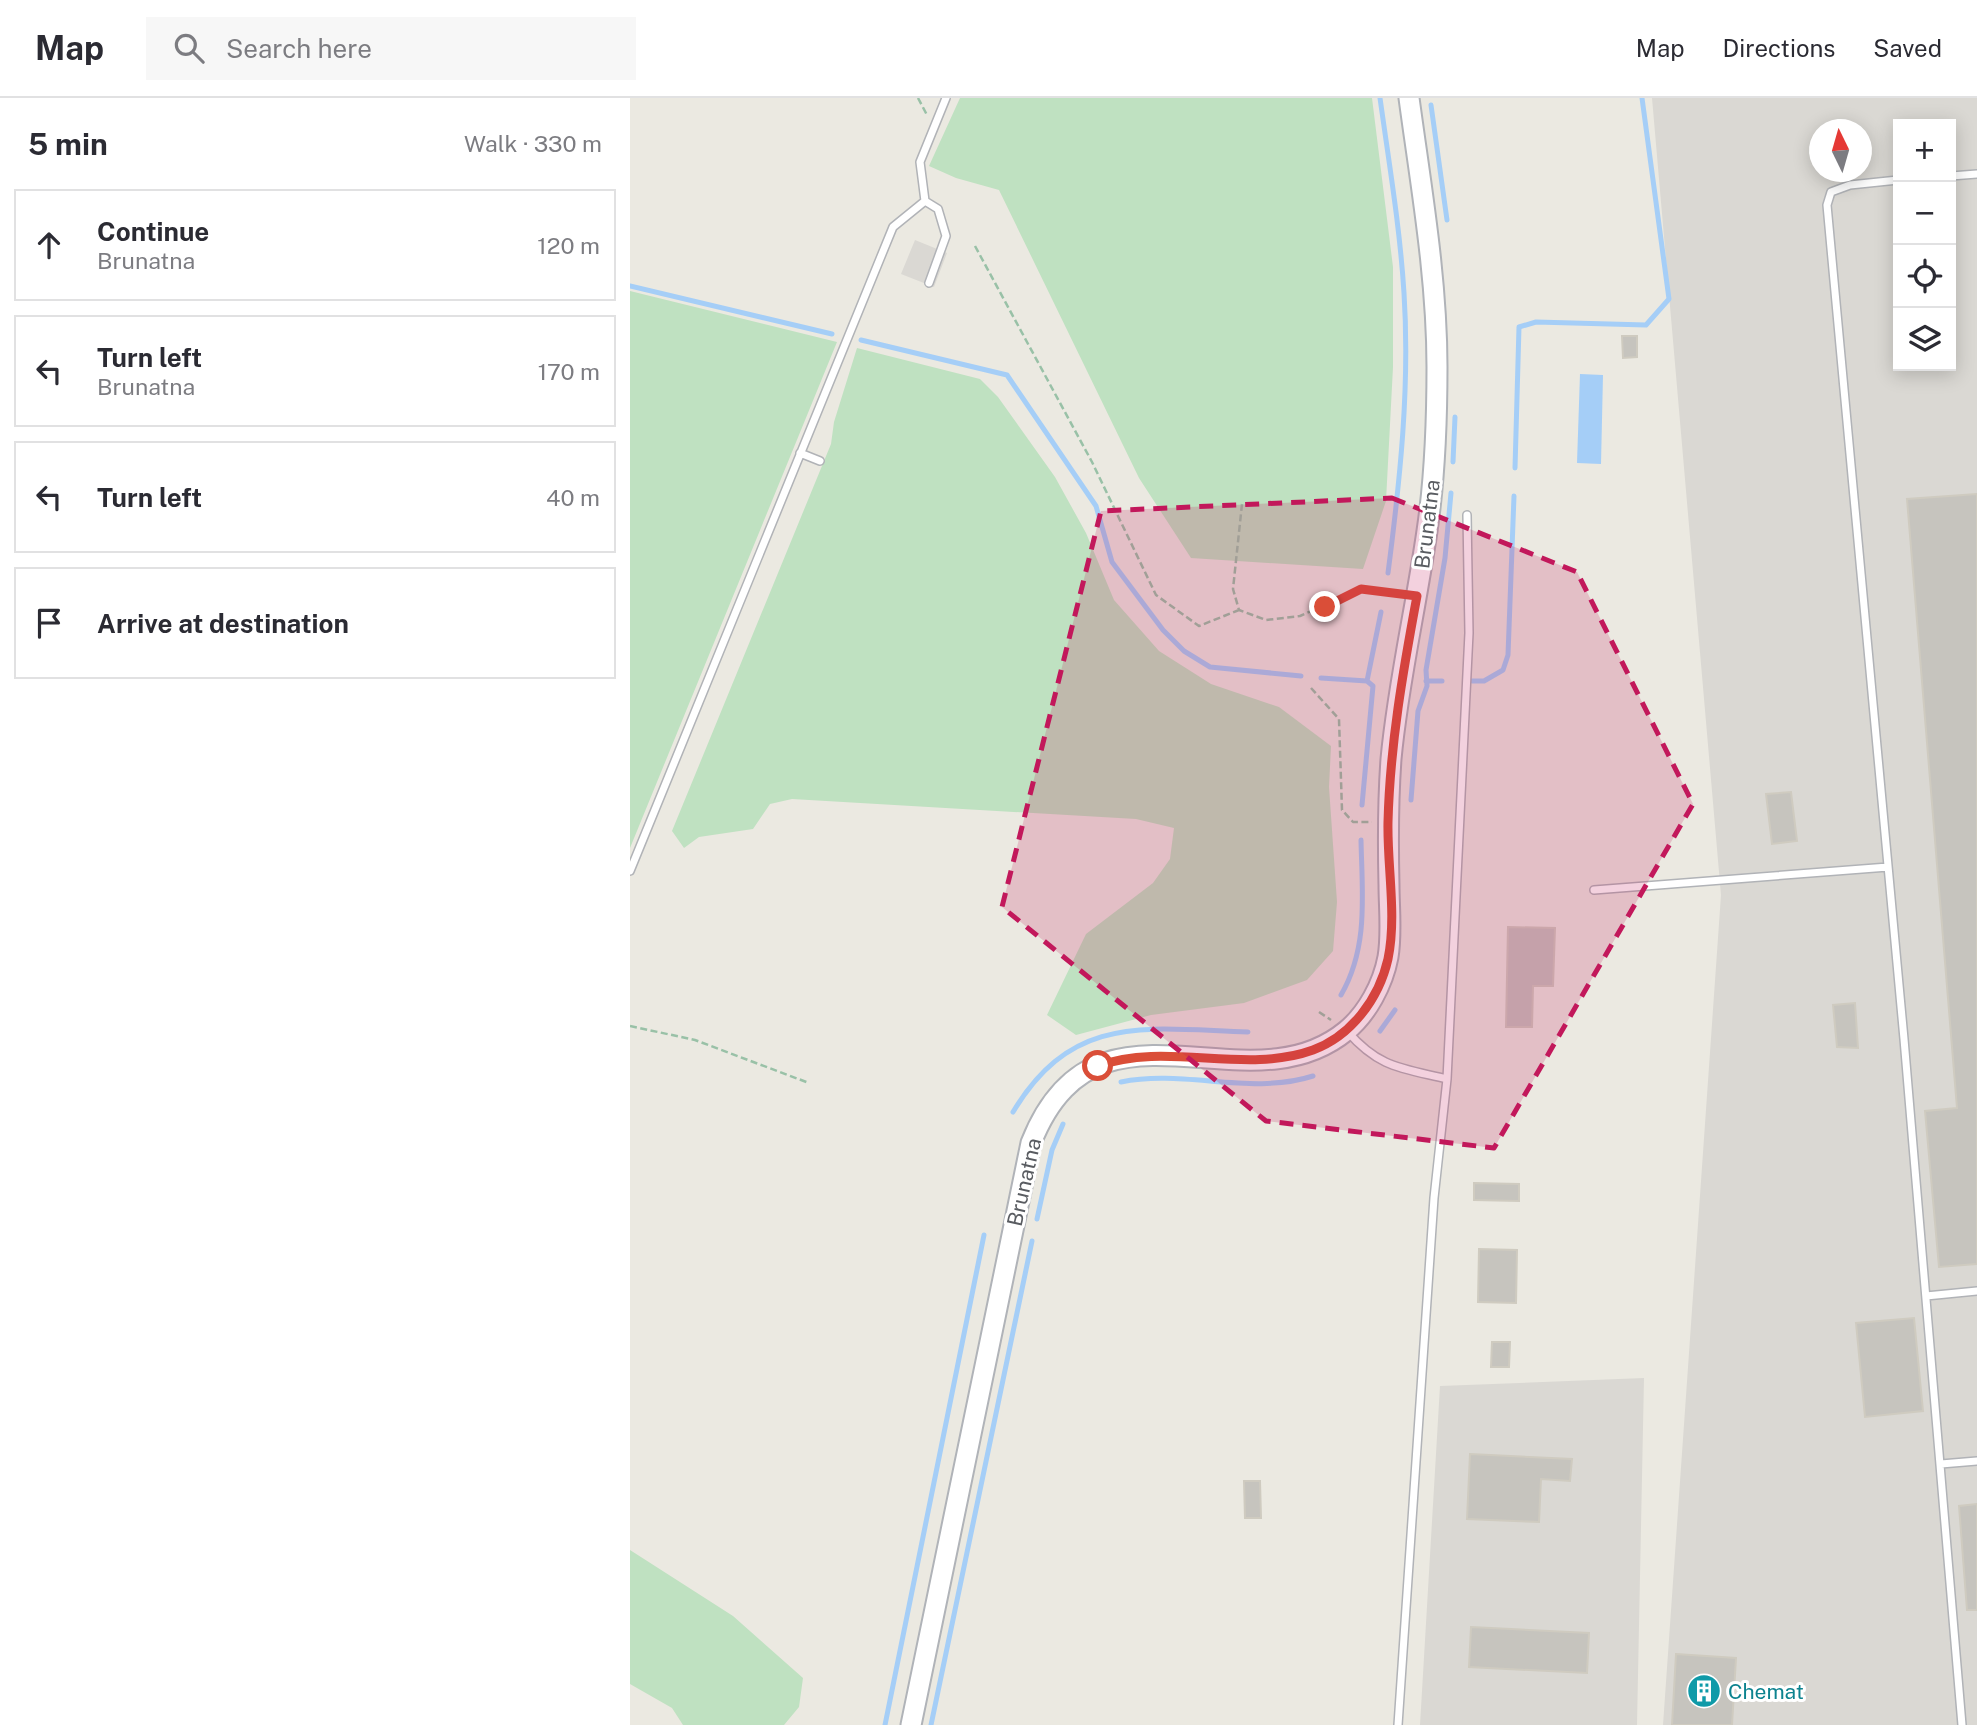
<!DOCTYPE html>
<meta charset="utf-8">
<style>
body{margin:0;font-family:"Public Sans",sans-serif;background:#f7f7f7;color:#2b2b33}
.controls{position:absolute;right:21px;top:21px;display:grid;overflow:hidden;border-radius:0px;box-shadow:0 4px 18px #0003}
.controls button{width:63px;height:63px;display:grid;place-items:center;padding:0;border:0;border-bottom:2px solid #e1e1e2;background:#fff;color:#2b2b33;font:35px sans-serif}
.compass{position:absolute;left:1179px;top:21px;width:63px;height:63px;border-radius:50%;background:#fff;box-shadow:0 4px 18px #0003;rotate:355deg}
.stop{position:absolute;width:21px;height:21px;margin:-16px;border:5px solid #da4e38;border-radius:50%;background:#fff}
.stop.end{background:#da4e38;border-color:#fff;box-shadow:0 2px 7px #0008}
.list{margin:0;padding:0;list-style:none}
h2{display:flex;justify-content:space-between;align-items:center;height:91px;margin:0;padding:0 28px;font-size:30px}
h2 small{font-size:23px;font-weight:400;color:#7c7c81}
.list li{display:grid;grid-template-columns:46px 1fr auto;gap:21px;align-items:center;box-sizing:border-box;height:112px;margin:0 14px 14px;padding:0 14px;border:2px solid #e1e1e2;border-radius:0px}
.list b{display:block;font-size:26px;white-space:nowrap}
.list p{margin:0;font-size:23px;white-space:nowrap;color:#7c7c81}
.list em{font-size:23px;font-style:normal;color:#7c7c81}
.icon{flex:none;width:38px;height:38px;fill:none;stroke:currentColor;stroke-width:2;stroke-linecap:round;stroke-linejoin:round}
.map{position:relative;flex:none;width:1347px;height:1627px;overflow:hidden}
header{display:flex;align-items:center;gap:42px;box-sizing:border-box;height:98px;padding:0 35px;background:#fff;border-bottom:2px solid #e1e1e2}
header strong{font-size:33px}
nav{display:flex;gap:38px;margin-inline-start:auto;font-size:24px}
.search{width:490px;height:63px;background:#f7f7f7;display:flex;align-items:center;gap:18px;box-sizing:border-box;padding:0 24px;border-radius:0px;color:#7c7c81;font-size:26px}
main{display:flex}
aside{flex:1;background:#fff}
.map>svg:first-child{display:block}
</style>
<header>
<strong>Map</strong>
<div class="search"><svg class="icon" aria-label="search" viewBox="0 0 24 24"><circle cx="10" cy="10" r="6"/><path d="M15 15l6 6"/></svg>Search here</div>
<nav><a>Map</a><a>Directions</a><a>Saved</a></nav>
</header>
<main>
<aside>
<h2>5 min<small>Walk · 330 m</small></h2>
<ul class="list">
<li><svg class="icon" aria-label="ahead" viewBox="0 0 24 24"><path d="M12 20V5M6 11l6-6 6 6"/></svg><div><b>Continue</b><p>Brunatna</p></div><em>120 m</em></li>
<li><svg class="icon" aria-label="left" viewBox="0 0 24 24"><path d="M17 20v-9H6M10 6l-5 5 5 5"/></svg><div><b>Turn left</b><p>Brunatna</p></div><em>170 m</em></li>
<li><svg class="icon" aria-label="left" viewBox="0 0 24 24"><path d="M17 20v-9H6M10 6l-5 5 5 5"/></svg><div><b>Turn left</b></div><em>40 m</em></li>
<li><svg class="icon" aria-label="arrive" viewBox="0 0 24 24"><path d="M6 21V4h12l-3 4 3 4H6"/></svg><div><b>Arrive at destination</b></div></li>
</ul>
</aside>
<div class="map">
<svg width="1347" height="1627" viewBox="0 0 1347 1627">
<rect width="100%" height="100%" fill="#ebe9e1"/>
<path fill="#dad8d3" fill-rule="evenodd" d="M1022 0H1347V1627H1033L1091 797ZM1268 26H1321V268H1268ZM1190 32H1232V74H1190Z
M285 142 317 155 304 189 271 176Z
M1014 1280 1007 1627H790L810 1288Z"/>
<path fill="#bfe1c1" d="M330 0H742L763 169V269L756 403 733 471 561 460 509 380 369 92 326 80 299 68Z
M0 193 207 244 0 750Z
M227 250 350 281 368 299 425 379 456 435 484 502 529 553 581 586 649 609 701 648 699 689 707 804 703 853 677 882 614 905 521 917 446 937 417 917 456 836 523 785 540 761 544 730 506 721 162 701 140 706 123 731 69 739 54 750 42 733 201 346 204 324Z
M0 1452 103 1518 173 1580 169 1609 154 1627H53L42 1610 0 1586Z"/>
<path fill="#a5cef7" d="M950 276 973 277 971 366 947 365Z"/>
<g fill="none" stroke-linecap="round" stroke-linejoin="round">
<path stroke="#a5cef7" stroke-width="5" d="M750 0C759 65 770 130 774 195 780 289 770 382 758 475
M801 7 817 122
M0 188 202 236
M231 242 377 277 466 408 482 464 533 532 554 553 580 569 671 578
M823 364 825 319
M885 370 889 229 906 224 1016 227 1039 201 1012 0
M691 580 737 583
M796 583H812
M842 583H854L873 572 878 557 884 398
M781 702 788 613 797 588 796 572 815 460 821 395
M732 707 743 588 737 583 751 514
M711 897C739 849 732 795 731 742
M750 933 765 912
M491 984C554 971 621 998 683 978
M383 1014C443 914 517 931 618 934
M407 1121 422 1052 433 1026
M255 1627 354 1137
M301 1627 402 1143"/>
</g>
<path fill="#c6c4be" stroke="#cfcbc0" stroke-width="2" d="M992 238H1007V259L993 260Z
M1347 396V1166L1309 1169 1295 1013 1327 1010 1277 401Z
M1161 694 1167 743 1142 746 1136 696Z
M878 829 925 830 923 888H903L902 929H876Z
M1225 905 1228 950 1207 949 1203 907Z
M844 1085 889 1086V1103L844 1102Z
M849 1151 887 1152 886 1205 848 1204Z
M1284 1220 1293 1313 1235 1319 1226 1225Z
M862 1244H880L879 1269H861Z
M840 1356 942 1361 940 1383 911 1381 909 1424 837 1421Z
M614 1383H630L631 1420H615Z
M1347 1406V1512H1337L1329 1408Z
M841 1529 959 1535 957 1575 839 1569Z
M1046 1556 1106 1560 1102 1627H1042Z"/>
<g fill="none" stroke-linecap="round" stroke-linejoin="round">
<g stroke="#b1b3b7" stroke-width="10">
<path id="lane" d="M1321 78 1347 76
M1268 82 1220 87 1201 94 1197 107 1274 941 1332 1627
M295 103 290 64 316 0
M295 103 308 111 316 138 299 185
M170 355 190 363
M0 773 263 129 295 103
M964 792 1258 769
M717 933C749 970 771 970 817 981
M1296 1198 1347 1193
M1311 1366 1347 1363
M768 1627 804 1100 817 981 839 535 837 417"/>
</g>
<g stroke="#b0b3b8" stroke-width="23">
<path id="secondary" d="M281 1627 401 1045C466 880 616 1015 716 933 737 916 753 886 758 859 762 836 759 810 759 787 758 745 758 703 761 661 768 585 786 510 797 433 805 379 807 324 807 269 807 179 791 89 779 0"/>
</g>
<path stroke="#99c1a7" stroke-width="2.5" stroke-dasharray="7 3.5" stroke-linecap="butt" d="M288 0 297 17
M345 148 462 364 526 497 569 528 609 512
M612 406 603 491 609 512 636 522 670 518 731 491 770 496
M681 590 709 621 712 712 723 724H742
M689 914 701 922
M0 928 65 942 179 985"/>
<use href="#lane" stroke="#fff" stroke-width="7"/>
<use href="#secondary" stroke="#fff" stroke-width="19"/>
</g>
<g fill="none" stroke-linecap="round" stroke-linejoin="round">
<path stroke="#da4e38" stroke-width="9" d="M468 968C537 943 614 977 683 952 721 938 749 901 758 861 767 818 757 768 758 724 760 647 773 573 787 498L731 491 695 509"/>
</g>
<path fill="#c2185b" fill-opacity="0.2" stroke="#c2185b" stroke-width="5" stroke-dasharray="14 9" stroke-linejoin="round" d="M762 400 947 474 1063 706 864 1050 636 1023 372 809 471 413Z"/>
<defs>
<g id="building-disc" transform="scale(1.75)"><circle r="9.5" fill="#0f9aa8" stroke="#fff"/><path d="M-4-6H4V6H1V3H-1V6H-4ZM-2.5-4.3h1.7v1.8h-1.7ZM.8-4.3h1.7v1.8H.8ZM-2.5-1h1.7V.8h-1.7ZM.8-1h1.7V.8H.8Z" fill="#fff"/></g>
</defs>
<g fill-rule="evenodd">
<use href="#building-disc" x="1074" y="1593"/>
</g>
<g text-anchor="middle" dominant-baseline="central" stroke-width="6" stroke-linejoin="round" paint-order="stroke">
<g font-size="21" fill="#595c61" stroke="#fff">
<text transform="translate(797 426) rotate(-83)">Brunatna</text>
<text transform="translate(394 1084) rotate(-77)">Brunatna</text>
</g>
<g font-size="21" fill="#0d838f" stroke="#fff" text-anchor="start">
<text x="1098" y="1593">Chemat</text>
</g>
</g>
</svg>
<div class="controls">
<button>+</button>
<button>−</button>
<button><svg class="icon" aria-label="locate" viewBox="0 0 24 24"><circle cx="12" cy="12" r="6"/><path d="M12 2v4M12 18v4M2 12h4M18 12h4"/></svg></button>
<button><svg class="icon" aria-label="layers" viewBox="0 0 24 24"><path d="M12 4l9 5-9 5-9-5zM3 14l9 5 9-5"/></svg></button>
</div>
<svg class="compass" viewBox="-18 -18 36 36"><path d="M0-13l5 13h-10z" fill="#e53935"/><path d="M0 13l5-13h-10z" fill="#7c7c81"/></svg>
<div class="stop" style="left:468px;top:968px"></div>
<div class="stop end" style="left:695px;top:509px"></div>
</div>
</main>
